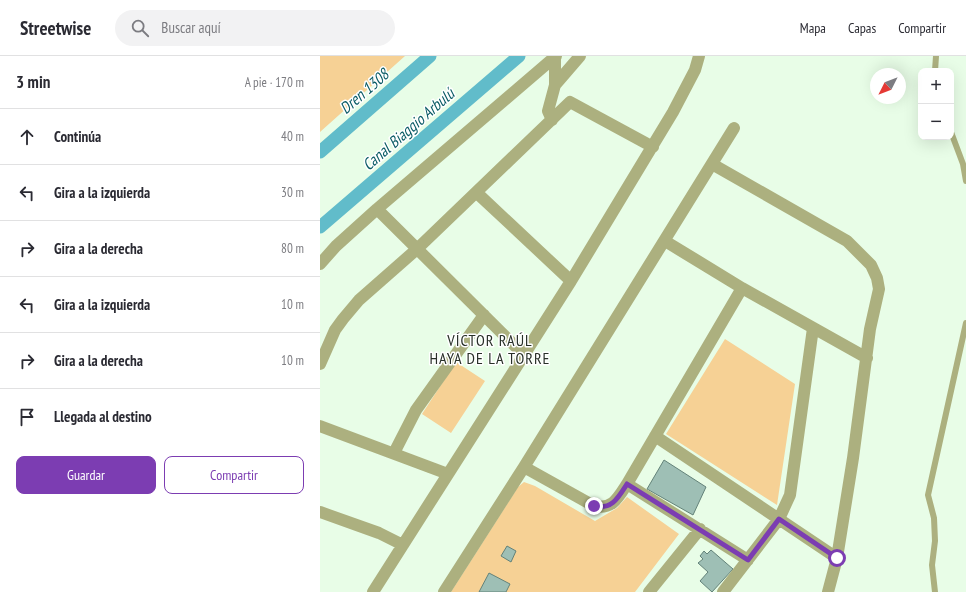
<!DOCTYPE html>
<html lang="es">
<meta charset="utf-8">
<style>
body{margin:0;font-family:"PT Sans Narrow",sans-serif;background:#f2f2f3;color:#2b2b33}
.controls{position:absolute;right:12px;top:12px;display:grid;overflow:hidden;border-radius:8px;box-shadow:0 4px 16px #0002}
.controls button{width:36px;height:36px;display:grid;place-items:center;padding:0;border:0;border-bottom:1px solid #e1e1e2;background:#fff;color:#2b2b33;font:20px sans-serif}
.compass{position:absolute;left:550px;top:12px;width:36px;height:36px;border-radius:50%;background:#fff;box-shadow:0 4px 16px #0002;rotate:228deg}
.stop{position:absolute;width:12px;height:12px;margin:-9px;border:3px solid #7c3db2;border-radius:50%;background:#fff}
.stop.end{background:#7c3db2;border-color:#fff;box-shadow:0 1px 4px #0008}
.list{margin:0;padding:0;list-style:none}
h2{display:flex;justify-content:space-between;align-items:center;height:52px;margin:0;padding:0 16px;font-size:17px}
h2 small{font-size:13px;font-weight:400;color:#7c7c81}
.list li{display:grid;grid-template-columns:26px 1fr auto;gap:12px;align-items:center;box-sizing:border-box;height:56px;padding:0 16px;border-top:1px solid #e1e1e2}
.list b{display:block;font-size:15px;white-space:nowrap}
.list em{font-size:13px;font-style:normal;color:#7c7c81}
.actions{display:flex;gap:8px;padding:12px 16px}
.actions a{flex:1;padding:9px 0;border:1px solid #7c3db2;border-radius:8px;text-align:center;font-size:14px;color:#7c3db2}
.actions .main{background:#7c3db2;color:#fff}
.icon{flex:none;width:22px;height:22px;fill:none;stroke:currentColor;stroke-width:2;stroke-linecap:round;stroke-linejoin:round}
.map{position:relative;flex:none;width:646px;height:536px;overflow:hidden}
header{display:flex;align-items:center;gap:24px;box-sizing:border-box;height:56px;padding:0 20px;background:#fff;border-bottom:1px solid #e1e1e2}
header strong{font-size:19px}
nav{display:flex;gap:22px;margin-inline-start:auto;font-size:14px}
.search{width:280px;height:36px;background:#f2f2f3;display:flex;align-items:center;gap:10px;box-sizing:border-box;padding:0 14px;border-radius:22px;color:#7c7c81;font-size:15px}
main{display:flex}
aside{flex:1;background:#fff}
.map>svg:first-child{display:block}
</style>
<header>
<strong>Streetwise</strong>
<div class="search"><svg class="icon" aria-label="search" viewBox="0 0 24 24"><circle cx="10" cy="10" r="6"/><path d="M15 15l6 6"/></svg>Buscar aquí</div>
<nav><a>Mapa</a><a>Capas</a><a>Compartir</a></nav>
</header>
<main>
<aside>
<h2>3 min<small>A pie · 170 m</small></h2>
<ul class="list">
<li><svg class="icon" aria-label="ahead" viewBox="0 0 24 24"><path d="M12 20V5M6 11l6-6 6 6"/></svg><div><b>Continúa</b></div><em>40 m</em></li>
<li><svg class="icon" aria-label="left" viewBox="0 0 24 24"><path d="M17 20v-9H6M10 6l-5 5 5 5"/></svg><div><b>Gira a la izquierda</b></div><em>30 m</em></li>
<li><svg class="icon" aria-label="right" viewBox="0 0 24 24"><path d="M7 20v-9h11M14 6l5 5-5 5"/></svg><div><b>Gira a la derecha</b></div><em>80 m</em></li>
<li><svg class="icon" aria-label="left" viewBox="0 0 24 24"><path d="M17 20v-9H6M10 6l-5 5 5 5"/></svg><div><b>Gira a la izquierda</b></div><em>10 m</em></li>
<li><svg class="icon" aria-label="right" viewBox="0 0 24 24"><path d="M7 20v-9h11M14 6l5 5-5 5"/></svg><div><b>Gira a la derecha</b></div><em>10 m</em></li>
<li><svg class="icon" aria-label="arrive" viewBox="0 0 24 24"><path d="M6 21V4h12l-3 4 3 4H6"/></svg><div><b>Llegada al destino</b></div></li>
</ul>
<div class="actions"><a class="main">Guardar</a><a>Compartir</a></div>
</aside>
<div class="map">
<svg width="646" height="536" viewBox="0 0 646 536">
<rect width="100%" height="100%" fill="#e8fde7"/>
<path fill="#f6d195" d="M0 0H85L0 76Z
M405 283 475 328 457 449 346 378Z
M136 306 165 325 131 377 102 358Z
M204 426 215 430 275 465 297 452 307 441 359 478 315 536H131L198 431Z"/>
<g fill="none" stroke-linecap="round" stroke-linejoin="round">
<path stroke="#61bcca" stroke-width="13" d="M0 96 110 0
M0 171 199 0"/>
</g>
<path fill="#9ebfb5" stroke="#638279" d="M344 404 386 431 373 459 327 433Z
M187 490 196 495 191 506 181 500Z
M391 494 413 513 392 536 380 525 388 516 378 507 383 503 380 500 384 495 387 498Z
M169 517 190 528 186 536H159Z"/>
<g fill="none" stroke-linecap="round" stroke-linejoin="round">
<path stroke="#acb07f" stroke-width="6" d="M615 15 616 0
M631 76 643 108 646 125
M615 536 612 509 615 485 614 462 608 439 646 267"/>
<path stroke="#acb07f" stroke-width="12" d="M235 29 260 0
M232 64 228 55 235 29V0
M392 108 527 185 551 209 557 222 559 233 550 273 533 402 517 502 508 536
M157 137 251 225
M57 153 204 299
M345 185 422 232 547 302
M0 208 16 190 57 153 236 0
M0 308 15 274 23 263 39 244 97 193 250 46 333 91
M0 370 128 418
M335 380 517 502
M74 397 96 354 164 259
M204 411 274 450C292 454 298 442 307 428L422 232
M307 428 428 504
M0 456 59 477 83 489
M53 536 251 225 353 56 375 14 379 0
M124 536 204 411 414 72
M329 536 380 473
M403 536 459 463 470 439 493 272"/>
</g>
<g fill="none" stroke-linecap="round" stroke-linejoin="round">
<path stroke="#7c3db2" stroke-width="5" d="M274 450C292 454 298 442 307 428L428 504 459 463 517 502"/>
</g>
<g text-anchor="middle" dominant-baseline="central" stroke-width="3" stroke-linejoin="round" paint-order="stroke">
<g font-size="16" font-style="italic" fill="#085a64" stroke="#fff">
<text transform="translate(44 35) rotate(-41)">Dren 1308</text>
<text transform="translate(88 73) rotate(-41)">Canal Biaggio Arbulú</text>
</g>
<g font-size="16" letter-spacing="1" fill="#283028" stroke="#fff">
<text x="170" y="284">VÍCTOR RAÚL<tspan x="170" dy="18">HAYA DE LA TORRE</tspan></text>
</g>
</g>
</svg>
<div class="controls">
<button>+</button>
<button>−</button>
</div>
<svg class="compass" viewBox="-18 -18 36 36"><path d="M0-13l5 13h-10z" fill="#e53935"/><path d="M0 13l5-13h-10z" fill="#7c7c81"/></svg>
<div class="stop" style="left:517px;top:502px"></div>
<div class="stop end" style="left:274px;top:450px"></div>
</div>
</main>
